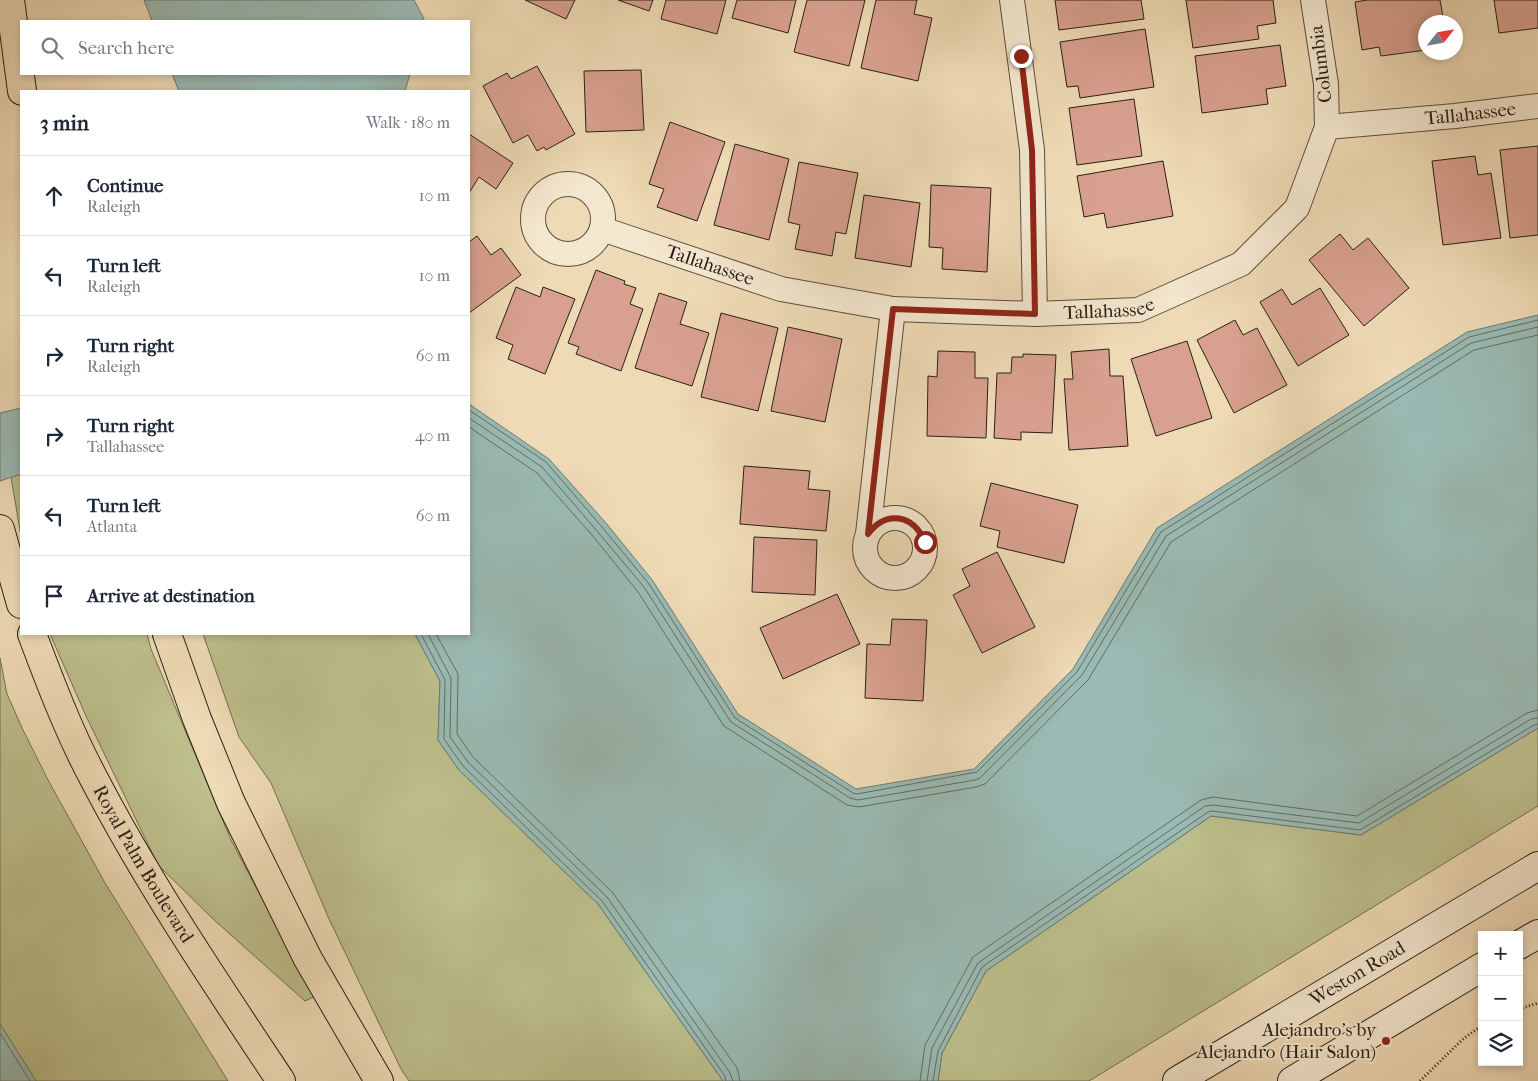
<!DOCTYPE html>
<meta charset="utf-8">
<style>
body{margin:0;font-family:"IM FELL French Canon",serif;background:#f2f2f3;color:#1f2937}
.controls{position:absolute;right:15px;bottom:15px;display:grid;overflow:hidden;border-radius:0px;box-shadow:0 2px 8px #0003}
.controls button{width:45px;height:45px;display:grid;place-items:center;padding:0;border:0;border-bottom:1px solid #e0e1e3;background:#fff;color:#1f2937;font:25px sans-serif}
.compass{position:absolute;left:1418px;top:15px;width:45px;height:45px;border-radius:50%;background:#fff;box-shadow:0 2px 8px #0003;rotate:59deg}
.stop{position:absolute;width:15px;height:15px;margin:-11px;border:4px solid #8f2418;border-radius:50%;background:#fff}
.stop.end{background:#8f2418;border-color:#fff;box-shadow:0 1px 5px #0008}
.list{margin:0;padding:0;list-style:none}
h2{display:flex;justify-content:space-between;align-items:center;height:65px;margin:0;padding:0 20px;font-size:21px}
h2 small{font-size:16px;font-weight:400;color:#747a83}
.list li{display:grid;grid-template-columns:32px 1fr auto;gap:15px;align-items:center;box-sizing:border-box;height:80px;padding:0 20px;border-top:1px solid #e0e1e3}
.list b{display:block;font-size:19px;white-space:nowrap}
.list p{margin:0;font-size:16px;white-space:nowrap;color:#747a83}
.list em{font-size:16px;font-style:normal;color:#747a83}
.icon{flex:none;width:28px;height:28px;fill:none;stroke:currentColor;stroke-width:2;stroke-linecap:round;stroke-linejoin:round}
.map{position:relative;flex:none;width:1538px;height:1081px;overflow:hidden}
.search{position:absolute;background:#fff;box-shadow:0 2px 8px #0003;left:20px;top:20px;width:450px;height:55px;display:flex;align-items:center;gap:12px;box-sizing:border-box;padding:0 18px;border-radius:0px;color:#747a83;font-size:19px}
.panel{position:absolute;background:#fff;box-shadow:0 2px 8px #0003;left:20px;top:90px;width:450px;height:545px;border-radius:0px}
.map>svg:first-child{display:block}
</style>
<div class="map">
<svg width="1538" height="1081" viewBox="0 0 1538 1081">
<rect width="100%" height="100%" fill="#eedab5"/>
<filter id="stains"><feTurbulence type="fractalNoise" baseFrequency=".004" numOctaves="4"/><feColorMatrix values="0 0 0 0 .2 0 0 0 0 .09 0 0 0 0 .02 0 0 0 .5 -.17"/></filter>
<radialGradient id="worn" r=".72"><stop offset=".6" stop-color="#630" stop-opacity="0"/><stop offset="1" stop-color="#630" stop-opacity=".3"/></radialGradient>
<path fill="#bcbe8b" stroke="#726f51" d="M21 474V536L11 477Z
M50 634H147L151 649 231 840 314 997 305 1001 213 919 158 865 86 716Z
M203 634H415L440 681 438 740 459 770 598 904 723 1081H409L401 1069 329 919 271 783 239 737Z
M0 658 7 694 23 730 48 780 105 883 228 1081H36L0 1024Z
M1538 728V806L1089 1081H938L942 1053 986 971 1211 816 1361 835Z"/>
<path fill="#9abab3" stroke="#6c7c75" d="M144 0H414L424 19 423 21H152Z
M172 74H410L405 91H179Z
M1538 315V728L1361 835 1211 816 986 971 942 1053 938 1081H723L598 904 459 770 438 740 440 681 415 634H469V404L549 459 606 523 653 581 738 714 856 789 974 769 1073 669 1157 528 1467 332Z
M21 408V474L0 481V413Z
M0 1024 36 1081H0Z"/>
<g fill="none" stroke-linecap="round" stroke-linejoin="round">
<path stroke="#616d65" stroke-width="1" d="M469 410 546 462 602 527 649 584 735 718 853 793 857 794 977 772 1077 672 1161 532 1469 337 1538 320
M469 418 542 467 597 531 644 587 731 722 850 798 858 800 975 780 980 778 1082 675 1166 536 1471 343 1538 327
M469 427 537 473 592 535 638 592 724 726 847 805 859 807 976 787 985 784 1088 680 1171 542 1474 350 1538 335
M421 634 445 680 444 739 463 766 602 901 725 1076 726 1081
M428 634 451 678 450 737 468 762 607 897 730 1073 733 1081
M436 634 458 674 457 734 473 757 613 893 737 1068 740 1081
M0 1033 30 1081
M920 1081 925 1045 973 957 1201 800 1213 797 1357 816 1527 713 1538 710
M927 1081 932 1048 978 963 1205 806 1213 805 1359 823 1531 719 1538 718
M933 1081 938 1051 982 967 1208 812 1212 811 1360 830 1534 725 1538 724"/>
</g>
<path fill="#d8a08e" stroke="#282017" d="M525 0H575L566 19Z
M618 0H653L649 11Z
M666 0H726L717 34 661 19Z
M737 0H796L788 33 732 18Z
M807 0H865L849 66 794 52Z
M876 0H917L914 14 932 18 918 81 861 68Z
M1055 0H1141L1144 19 1059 30Z
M1186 0H1273L1276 23 1257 26 1259 39 1193 48Z
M1367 0H1440L1444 22H1426V50L1381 56 1379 47 1362 50 1355 2Z
M1494 0H1538V28L1499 33Z
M1145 29 1154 87 1080 98 1078 86 1067 87 1060 42Z
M1280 45 1286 86 1266 89 1268 104 1202 113 1195 56Z
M537 66 575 134 546 150 544 147 537 151 528 135 513 143 483 86 507 73 511 79Z
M641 70 644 130 586 132 584 71Z
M1134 99 1142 156 1077 165 1069 108Z
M670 122 725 142 697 221 657 207 664 189 649 184Z
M469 134 513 163 496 189 479 177 469 193Z
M735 144 789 159 769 240 714 225Z
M1538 146V235L1510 238 1500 150Z
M1475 156 1478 175 1491 173 1501 238 1443 245 1432 161Z
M1163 161 1173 216 1107 228 1104 213 1084 217 1077 176Z
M799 162 858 173 846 234 836 232 832 256 795 249 800 225 788 222Z
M931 185 991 188 987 272 942 269 943 248 929 247Z
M864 195 920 203 911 267 855 258Z
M1340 234 1353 250 1368 238 1409 288 1364 326 1309 260Z
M477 236 491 255 501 248 521 275 469 313V242Z
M596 270 625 281 624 284 636 288 630 304 643 309 621 371 576 354 579 347 568 343Z
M516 287 540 297 543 287 575 299 545 374 508 359 513 345 496 338Z
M1320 288 1349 335 1298 366 1260 302 1282 289 1292 305Z
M659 293 687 302 680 324 709 333 692 386 635 368Z
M721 313 778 328 758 411 701 397Z
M1235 320 1243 335 1257 328 1287 385 1234 413 1197 340Z
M788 327 842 339 825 422 771 411Z
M1187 341 1212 418 1156 436 1131 359Z
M1109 349 1110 376H1123L1128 446 1069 450 1064 379H1073L1071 352Z
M938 351 975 352V378H988L986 438 927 436 928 376 937 377Z
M1023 354 1056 355 1052 433 1021 432V440L994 438 997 373H1011L1012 357H1023Z
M744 466 810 471 808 489 830 491 826 531 740 524Z
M991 483 1078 505 1064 563 997 547 1000 531 980 526Z
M754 537 817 540 815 595 752 592Z
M997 552 1035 627 982 653 953 595 970 586 962 569Z
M837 594 860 644 783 679 760 628Z
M892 619 927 620 923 701 865 698 867 644 890 645Z"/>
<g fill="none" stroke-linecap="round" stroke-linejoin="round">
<g stroke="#5a4e3e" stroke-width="26">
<g id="minor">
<path d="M1012 0 1032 150 1035 314"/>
<path id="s1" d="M1327 127 1455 116 1538 106"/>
<circle cx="568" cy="219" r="35"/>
<path id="s2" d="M602 229 781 289 893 309 1035 314 1138 310 1241 264 1297 208 1327 127 1326 84 1313 0"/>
<circle cx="895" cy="548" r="30"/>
<path d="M868 534 893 309"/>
</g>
</g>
<g stroke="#282017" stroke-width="30">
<g id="secondary">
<path d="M1519 945 1538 934"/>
<path id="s3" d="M1177 1081 1538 866"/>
<path d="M1292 1081 1482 967"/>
</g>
</g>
<g stroke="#282017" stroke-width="30">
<g id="primary">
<path d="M10 0 22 91"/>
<path d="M0 529 21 604"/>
<path id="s4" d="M32 634C50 682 69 732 93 777 148 883 215 982 281 1081"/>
<path d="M167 634 197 719 231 803 308 959 379 1081"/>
</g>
</g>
<path stroke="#282017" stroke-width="3" stroke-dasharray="1 2.5" stroke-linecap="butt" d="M1519 1009 1538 1003
M1420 1081 1464 1038 1482 1026"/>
<use href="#minor" stroke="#f4e7cf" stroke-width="24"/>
<use href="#secondary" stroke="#f4e7cf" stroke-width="28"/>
<use href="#primary" stroke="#eedab5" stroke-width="28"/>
</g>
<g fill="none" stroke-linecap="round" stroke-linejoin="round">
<path stroke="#8f2418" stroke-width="6" d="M925 542C913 514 886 510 868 534L893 309 1035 314 1032 150 1021 56"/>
</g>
<circle fill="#8f2418" stroke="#f4e7cf" stroke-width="2" cx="1386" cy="1041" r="5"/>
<g text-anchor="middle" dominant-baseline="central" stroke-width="4" stroke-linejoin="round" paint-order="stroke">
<g font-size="19" fill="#282017" stroke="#f4e7cf">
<text transform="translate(1321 64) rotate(-97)">Columbia</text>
<text stroke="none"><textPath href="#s1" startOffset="144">Tallahassee</textPath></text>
<text stroke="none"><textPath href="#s2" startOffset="114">Tallahassee</textPath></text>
<text stroke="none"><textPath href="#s2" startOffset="519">Tallahassee</textPath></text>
<text stroke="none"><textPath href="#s4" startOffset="256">Royal Palm Boulevard</textPath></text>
<text stroke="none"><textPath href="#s3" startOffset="210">Weston Road</textPath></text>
</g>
<g font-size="19" fill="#282017" stroke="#f4e7cf" text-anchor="end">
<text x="1376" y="1030">Alejandro’s by<tspan x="1376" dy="22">Alejandro (Hair Salon)</tspan></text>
</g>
</g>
<rect width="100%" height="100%" filter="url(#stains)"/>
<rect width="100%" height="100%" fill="url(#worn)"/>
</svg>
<div class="controls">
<button>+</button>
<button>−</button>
<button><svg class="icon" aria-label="layers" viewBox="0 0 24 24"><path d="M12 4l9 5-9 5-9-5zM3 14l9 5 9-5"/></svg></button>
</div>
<svg class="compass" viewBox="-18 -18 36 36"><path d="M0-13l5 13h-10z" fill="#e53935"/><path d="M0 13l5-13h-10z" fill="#747a83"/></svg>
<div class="stop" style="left:925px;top:542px"></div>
<div class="stop end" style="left:1021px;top:56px"></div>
<div class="search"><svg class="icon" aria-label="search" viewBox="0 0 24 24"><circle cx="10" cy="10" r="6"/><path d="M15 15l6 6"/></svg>Search here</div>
<section class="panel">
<h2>3 min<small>Walk · 180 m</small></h2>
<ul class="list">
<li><svg class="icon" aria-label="ahead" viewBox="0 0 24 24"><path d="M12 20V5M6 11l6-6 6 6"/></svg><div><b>Continue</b><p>Raleigh</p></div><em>10 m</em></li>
<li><svg class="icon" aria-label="left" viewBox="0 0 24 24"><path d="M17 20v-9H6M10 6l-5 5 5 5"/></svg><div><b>Turn left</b><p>Raleigh</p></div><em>10 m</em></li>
<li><svg class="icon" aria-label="right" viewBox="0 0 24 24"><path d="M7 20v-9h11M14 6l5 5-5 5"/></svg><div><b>Turn right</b><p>Raleigh</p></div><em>60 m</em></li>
<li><svg class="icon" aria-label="right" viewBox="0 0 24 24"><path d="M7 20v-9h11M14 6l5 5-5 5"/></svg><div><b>Turn right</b><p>Tallahassee</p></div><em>40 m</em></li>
<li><svg class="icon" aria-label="left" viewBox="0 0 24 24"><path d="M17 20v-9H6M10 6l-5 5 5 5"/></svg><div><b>Turn left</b><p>Atlanta</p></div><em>60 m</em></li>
<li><svg class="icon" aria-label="arrive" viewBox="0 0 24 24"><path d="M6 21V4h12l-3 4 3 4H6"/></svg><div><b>Arrive at destination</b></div></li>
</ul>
</section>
</div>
